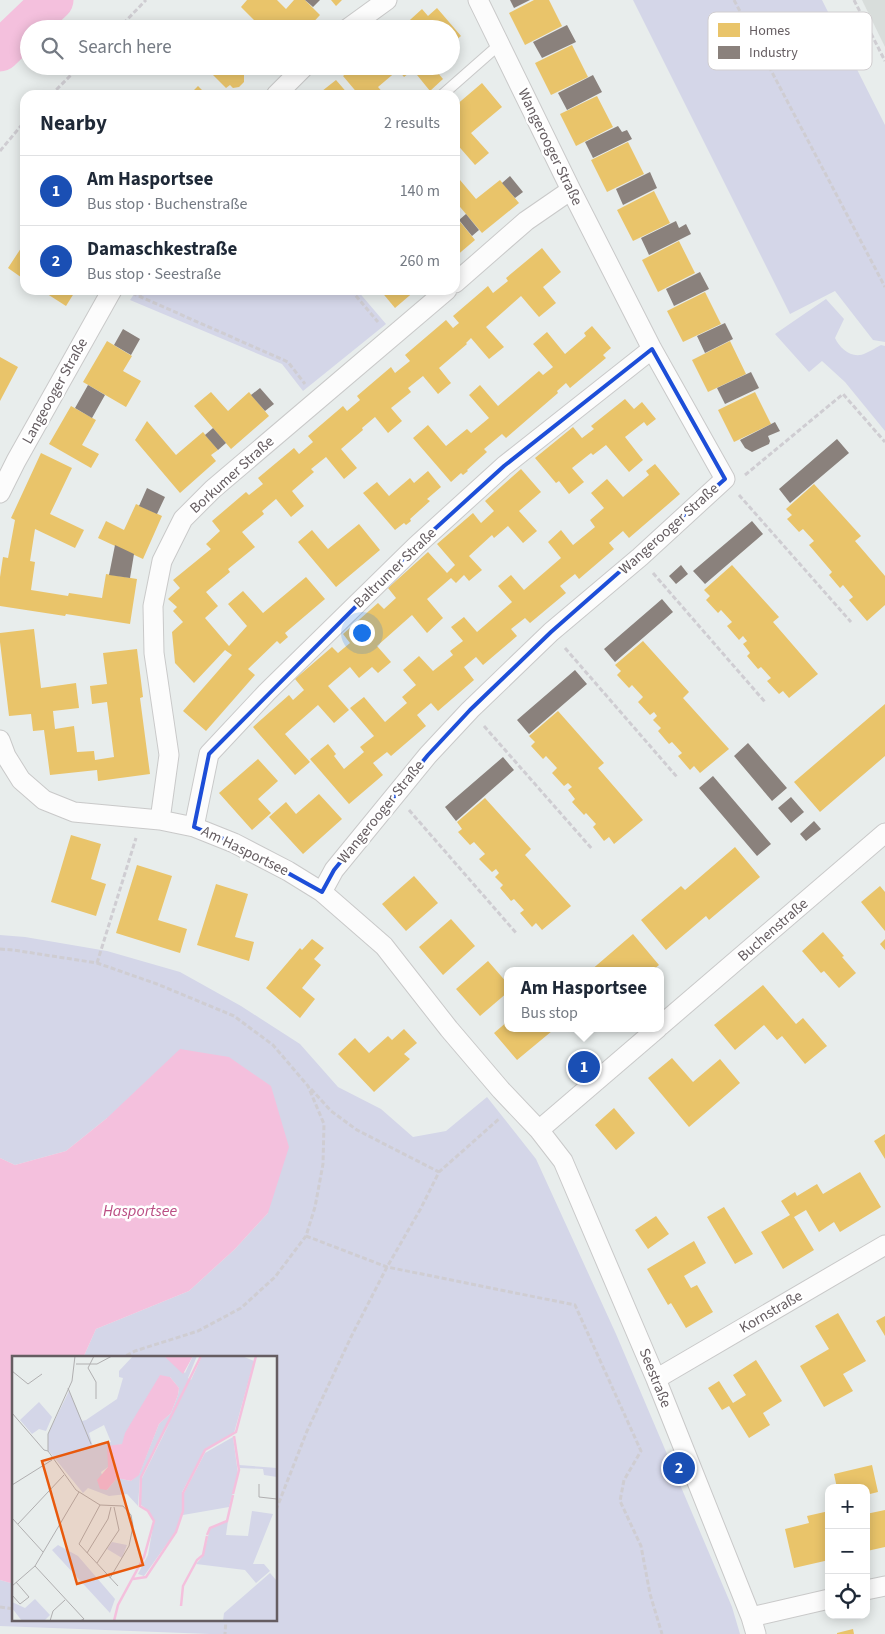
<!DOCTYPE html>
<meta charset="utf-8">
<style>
body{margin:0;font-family:"Source Sans 3",sans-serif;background:#f6f6f7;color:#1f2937}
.controls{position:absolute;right:15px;bottom:15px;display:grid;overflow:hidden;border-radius:10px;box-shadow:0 2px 12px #0003}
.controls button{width:45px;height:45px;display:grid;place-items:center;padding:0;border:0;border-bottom:1px solid #e0e1e3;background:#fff;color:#1f2937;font:25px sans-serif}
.you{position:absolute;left:361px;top:632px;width:18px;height:18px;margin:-12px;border:4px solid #fff;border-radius:50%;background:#1a73e8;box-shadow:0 0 0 8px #1a73e833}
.badge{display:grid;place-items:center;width:32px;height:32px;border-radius:50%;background:#938f92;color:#fff;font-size:16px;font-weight:700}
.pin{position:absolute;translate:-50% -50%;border:2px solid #fff;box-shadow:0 1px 5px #0006}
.popup{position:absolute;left:504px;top:967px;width:160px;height:65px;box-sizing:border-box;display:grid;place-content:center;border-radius:10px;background:#fff;filter:drop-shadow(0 1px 4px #0005);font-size:16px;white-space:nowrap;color:#747a83}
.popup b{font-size:19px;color:#1f2937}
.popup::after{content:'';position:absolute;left:50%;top:100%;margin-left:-10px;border:10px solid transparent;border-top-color:#fff}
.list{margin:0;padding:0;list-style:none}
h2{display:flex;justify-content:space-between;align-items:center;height:65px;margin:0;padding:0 20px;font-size:21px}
h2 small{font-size:16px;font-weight:400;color:#747a83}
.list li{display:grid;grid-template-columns:32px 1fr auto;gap:15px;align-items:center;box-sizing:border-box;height:70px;padding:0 20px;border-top:1px solid #e0e1e3}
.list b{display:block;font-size:19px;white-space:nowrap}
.list p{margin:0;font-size:16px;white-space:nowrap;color:#747a83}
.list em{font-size:16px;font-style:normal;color:#747a83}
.icon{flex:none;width:28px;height:28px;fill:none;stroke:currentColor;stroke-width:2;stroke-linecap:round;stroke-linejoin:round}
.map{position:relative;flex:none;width:885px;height:1634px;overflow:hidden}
.search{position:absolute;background:#fff;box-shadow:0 2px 12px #0003;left:20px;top:20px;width:440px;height:55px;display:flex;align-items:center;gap:12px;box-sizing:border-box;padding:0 18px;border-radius:28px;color:#747a83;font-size:19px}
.panel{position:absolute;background:#fff;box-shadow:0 2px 12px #0003;left:20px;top:90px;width:440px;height:205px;border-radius:15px}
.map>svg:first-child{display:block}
</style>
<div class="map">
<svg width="885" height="1634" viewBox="0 0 885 1634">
<rect width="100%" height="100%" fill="#e8edec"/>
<path fill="#d8dddb" d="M862 0H885V47Z"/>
<path fill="#d4d6e8" d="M633 0H822L885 125V342L873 340 835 291 790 314Z
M137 290H357L386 324 303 391 282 364 130 300Z
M826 299 844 319 835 338C840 349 853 360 866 353 871 351 875 348 881 345L885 346V431L845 382 822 361 809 372 775 334Z
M0 935 25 937 107 951 180 972 241 1006 300 1044 338 1087 381 1109 413 1137 446 1131 487 1097 536 1159 616 1334 732 1607 740 1634H210L0 1626V1580L14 1584V1620H276V1358H83L96 1329 189 1291 235 1249 268 1213 107 1118 66 1151 15 1165 0 1158Z"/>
<path fill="#f4c0dd" d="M180 1049 229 1057 271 1086 289 1147 268 1213 235 1249 189 1291 96 1329 83 1358H14V1584L0 1580V1158L15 1165 66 1151 107 1118Z"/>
<path fill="#e9c46a" d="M247 0H277L286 9 294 0H305L320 15 307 29H263L241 7Z
M331 0H342L336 6Z
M534 0H549L562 26 525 45 509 13Z
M437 8 461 36 451 44V29H400L422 9 428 16Z
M215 23 221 29H209Z
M572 45 588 77 551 95 535 63Z
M204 66H249L242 72 244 75V82L239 87 233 88 230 85 226 88Z
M355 66H432L443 79 430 91 413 70 404 77 398 70 378 87 385 95H359L343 76Z
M336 80 349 95H317Z
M482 83 502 107 471 133 489 153 475 165 455 142V106Z
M198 86 207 95H189Z
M597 96 613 127 576 146 560 114Z
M628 142 644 174 607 192 591 160Z
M460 180 476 199 500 180 519 203 482 233 455 201V184Z
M654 191 670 223 633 241 617 210Z
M456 217 475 240 455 257V218Z
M679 241 695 273 658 292 642 260Z
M25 242V280L8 268Z
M542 248 561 272 543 287 556 303 539 317 521 296 486 327 504 347 489 359 471 338 466 343 467 344 439 368 451 383 438 394 423 376 408 388 411 392 391 408 402 421 388 433 375 417 362 428 363 430 341 449 357 468 344 479 326 457 311 469 314 472 292 491 304 506 291 517 276 499 262 511 264 514 242 532 255 547 228 569 230 572 206 592 218 606 205 618 229 646 247 626 228 604 243 591 263 613 306 577 325 599 285 633 288 637 280 644 277 641 248 669 255 675 206 731 183 711 232 655 225 650 194 683 175 663 172 632 183 622 173 611 177 607 168 599 180 588 173 580 211 549 206 544 220 531 212 521 246 492 249 495 263 484 258 478 294 448 299 454 313 442 308 436 343 406 347 411 360 400 357 396 391 367 395 373 410 361 405 355 446 320 453 328 459 323 453 316 488 286 493 293 508 281 506 278Z
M41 290H76L66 306Z
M380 290H416L395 308Z
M705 292 721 324 683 342 667 311Z
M592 326 611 348 603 355 606 358 570 388 566 383 557 391 558 393 506 438 502 434 484 449 487 452 467 470 468 471 463 475 461 473 451 482 413 438 428 425 446 446 467 429 471 433 489 418 469 395 480 385 498 406 539 371 543 375 553 367 533 344 547 332 565 354 586 336 584 333Z
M107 341 132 356 123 371 141 381 126 407 83 382Z
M730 341 746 374 708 392 692 360Z
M0 357 18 367 0 401Z
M211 392 228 411 249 392 269 416 231 449 194 406Z
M755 392 771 424 734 442 718 410Z
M625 399 634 409 642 402 656 419 647 426 644 422 625 437 643 460 629 472 606 445 593 455 591 453 572 468 584 482 569 494 559 481 556 483 535 458 573 427 582 438 594 429 591 426Z
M71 406 96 420 82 445 99 454 91 468 49 444Z
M147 421 176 455 203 432 218 450 211 455 216 461 180 493 135 440Z
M41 453 72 468 50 514 84 530 75 548 35 529 30 561 35 562 31 590 68 596 69 593 102 598 106 574 137 579 130 624 66 614 65 616 0 606V577L3 557 8 558 15 520 11 518Z
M655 464 680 494 629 538 623 531 609 543 614 549 579 579 575 574 560 586 566 593 530 623 525 618 511 629 517 636 483 665 476 657 464 667 474 680 438 711 431 703 417 715 426 726 391 756 387 752 373 763 383 775 349 804 310 759 328 744 336 754 334 756 344 769 364 752 360 747 374 736 350 708 364 697 385 722 407 703 402 697 416 685 403 670 419 656 433 671 453 655 450 651 463 641 451 627 464 617 477 632 512 602 498 586 511 575 524 590 561 558 548 542 561 530 573 545 595 527 590 520 604 508 591 493 607 479 623 497 649 475 646 471Z
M521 469 541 492 519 511 537 531 523 543 508 526 494 538 492 535 469 556 482 570 469 581 464 575 456 583 451 578 427 599 443 618 427 633 412 615 377 646 391 662 378 673 372 667 359 678 350 667 328 686 349 710 334 723 318 705 285 734 310 762 295 775 253 727 289 695 293 700 304 690 295 679 332 647 338 653 350 643 343 634 378 603 384 609 396 598 388 588 428 552 447 573 455 565 437 544 473 513 481 523 494 511 485 501Z
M428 471 441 487 427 499 430 501 410 519 411 521 406 525 404 523 395 530 363 493 377 482 389 496 410 478 414 483Z
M814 484 861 536 855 541 885 576V605L867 621 849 600 853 597 843 585 840 588 829 575 832 572 809 545 814 541 803 529 799 532 787 519 792 515 786 509Z
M136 504 162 516 143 559 98 538 106 521 124 530Z
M359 524 380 550 336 587 298 542 312 530 328 549Z
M732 565 779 617 773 622 818 674 789 698 783 691 779 694 767 681 771 678 761 667 758 669 747 656 750 653 743 644 747 641 743 636 739 640 727 626 732 622 721 610 718 613 706 600 710 596 704 590Z
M34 629 41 688 76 683 79 708 53 711 55 729 74 726 77 752 94 751 95 760 114 757 107 702 92 704 90 686 107 684 103 653 137 649 143 697 140 698 150 774 98 781 97 770 50 775 44 730 33 731 31 714 9 716 0 642V633Z
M643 641 689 692 683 698 729 749 700 773 694 766 690 770 678 756 682 753 672 742 669 744 658 731 661 728 653 720 657 716 654 712 650 715 638 702 643 697 632 685 629 688 617 675 621 671 615 665Z
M885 704V756L820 812 794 782Z
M558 711 604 763 598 768 643 820 614 844 609 837 604 841 593 827 596 824 586 813 584 815 572 802 575 799 568 790 572 787 568 783 564 786 552 773 557 768 546 756 543 759 531 746 535 742 529 736Z
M258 759 278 781 258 799 271 813 252 830 219 793Z
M319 794 342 819 303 854 269 817 286 802 296 814Z
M485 798 531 849 525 855 571 906 542 930 536 923 532 927 520 913 524 910 514 899 511 901 500 888 503 885 495 877 499 873 496 869 492 872 479 859 485 854 474 842 470 845 458 832 462 829 457 822Z
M71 835 101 844 91 879 106 884 96 916 51 902Z
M735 847 760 877 709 920 706 916 666 950 641 920 681 886 685 890Z
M137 865 172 876 158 920 187 929 180 953 116 933Z
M414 876 438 903 406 931 382 904Z
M216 884 248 894 235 937 254 942 249 961 197 945Z
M880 886 885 892V931L861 902Z
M451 919 475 946 443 975 419 947Z
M823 932 844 956 842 957 856 973 839 988 824 971 821 973 802 951Z
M633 934 659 965 652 971H590Z
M312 939 324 948 314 959 321 965 302 988 315 999 300 1018 266 988 300 948 302 950Z
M885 939V950L880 944Z
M488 961 508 984V992L480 1016 456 989Z
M763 985 796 1024 803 1018 827 1046 805 1064 782 1036 777 1040 764 1025 735 1050 714 1025Z
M508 1021V1028H549L552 1031 517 1060 494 1033Z
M404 1029 417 1043 404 1054 410 1059 374 1092 338 1054 355 1038 369 1053 388 1036 392 1040Z
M672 1058 693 1082 720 1059 740 1083 689 1127 648 1078Z
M614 1108 635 1133 616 1150 595 1125Z
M885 1134V1159L874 1141Z
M860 1172 881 1207 840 1232 834 1222 819 1232 806 1210 794 1217 814 1250 783 1269 761 1232 790 1215 781 1201 795 1192 797 1196 817 1184 823 1194Z
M724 1207 753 1254 735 1264 707 1217Z
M656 1216 669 1234 648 1249 635 1230Z
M694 1241 706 1263 684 1276 691 1288 697 1285 713 1312 686 1328 671 1303 668 1305 647 1269Z
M838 1313 866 1361 843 1374 853 1391 824 1407 800 1366 829 1349 815 1326Z
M885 1316V1336L876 1321Z
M756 1360 782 1401 763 1413 770 1425 749 1438 729 1406 722 1410 708 1388 719 1381 733 1403 746 1395 733 1375Z
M872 1465 878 1492 866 1495V1488H837L834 1474Z
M885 1510V1547L867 1551 866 1514Z
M829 1511V1560L794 1568 785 1529 809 1523 807 1516Z
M853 1629 854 1634H837V1633Z"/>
<path fill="#8a817c" d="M305 0H320L313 7Z
M510 0H530L514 8Z
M567 25 576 42 542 58 533 42Z
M593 75 602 92 567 110 558 93Z
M618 126 622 132 627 130 632 139 593 158 585 142Z
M650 172 657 188 623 205 616 189Z
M510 176 523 192 515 198 502 183Z
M466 214 479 230 472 236 459 220Z
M676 221 679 228 686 224 691 234 649 255 641 238Z
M700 272 709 289 674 306 666 289Z
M725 323 733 339 705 353 697 336Z
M123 329 140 339 131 355 114 345Z
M751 372 759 388 725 404 717 388Z
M88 385 105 395 92 418 75 408Z
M260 388 274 404 265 411 251 395Z
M775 422 780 431 768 436 770 441 769 444 752 452 745 448 740 440Z
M213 428 226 443 218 450 205 435Z
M837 439 849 453 790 503 779 489Z
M147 488 165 497 157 514 139 506Z
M752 521 763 534 705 584 693 571Z
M115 545 134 554 130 578 109 575Z
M681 565 688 574 676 584 669 576Z
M662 599 673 612 615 662 604 649Z
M575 670 587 684 529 734 517 720Z
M748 743 787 788 772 801 734 756Z
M503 757 514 770 456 821 445 807Z
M713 776 771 844 757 856 699 788Z
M791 797 804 812 791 823 778 808Z
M814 821 821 829 806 841 800 834Z"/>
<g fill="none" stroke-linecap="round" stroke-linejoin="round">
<path stroke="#f4c0dd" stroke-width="41" d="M0 51 53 0"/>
<g stroke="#c9c9c9" stroke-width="12">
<path id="service" d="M442 95 500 44"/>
</g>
<g stroke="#c9c9c9" stroke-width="21">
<path id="minor" d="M347 29 387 0
M276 95 305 66
M455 283 526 221 571 190
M0 493 16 461 112 290
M0 740 6 756 21 780 44 800 74 812 160 820 194 827 234 843 288 871 322 892 384 946 449 1029 501 1090 539 1130 563 1161 656 1379 751 1617 756 1634
M160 820 169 755 154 653 153 606 162 561 183 519 213 489 447 290
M194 827 209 754 267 692 416 546 504 466 652 349
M322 892 334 870 428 755 470 710 551 632 640 557 725 479 652 349 571 190 478 0
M660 1026 885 833
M539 1130 658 1028
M656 1379 885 1245
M866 1590 885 1586
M751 1617 829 1599"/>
</g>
<path stroke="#cfcdd2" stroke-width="3" stroke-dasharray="5 2.5" stroke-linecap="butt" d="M734 0 885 287
M854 0 885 61
M118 29 146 0
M51 95 80 66
M0 151 25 121
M351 290 378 322
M132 293 288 362 305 384
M139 296 146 290
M745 475 843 394 885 442
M739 495 851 622
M653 573 765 702
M565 648 677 777
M484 726 592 849
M409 810 517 934
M0 949 13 950 97 963 157 984 234 1016 273 1045 308 1086 324 1124 323 1164 315 1207 306 1236 275 1277 241 1308 198 1331 135 1351 122 1358
M97 963 136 838
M311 1089 331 1111 357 1130 439 1172
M306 1236 387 1267 575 1305 641 1451 624 1480 620 1501 641 1546 650 1594 662 1634
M276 1510 307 1431 351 1337 387 1267 421 1208 439 1172 500 1118
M0 1607 14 1609
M223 1620H226L225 1634"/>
<use href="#service" stroke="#fcfcfc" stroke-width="10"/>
<use href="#minor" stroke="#fcfcfc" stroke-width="19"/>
</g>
<path fill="none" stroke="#1d4ed8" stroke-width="4" stroke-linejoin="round" d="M652 349 725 479 551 632 470 710 428 755 334 870 322 892 234 843 194 827 209 754 416 546 504 466Z"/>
<g text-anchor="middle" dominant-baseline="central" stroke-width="5" stroke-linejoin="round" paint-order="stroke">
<g font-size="15" fill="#655d61" stroke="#fff">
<text transform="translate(550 147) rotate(64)">Wangerooger Straße</text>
<text transform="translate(55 391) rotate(-61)">Langeooger Straße</text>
<text transform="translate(232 475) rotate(-42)">Borkumer Straße</text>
<text transform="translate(669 529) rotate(-42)">Wangerooger Straße</text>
<text transform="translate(395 568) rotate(-44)">Baltrumer Straße</text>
<text transform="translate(381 812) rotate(-51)">Wangerooger Straße</text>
<text transform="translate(245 851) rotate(26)">Am Hasportsee</text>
<text transform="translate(773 930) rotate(-41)">Buchenstraße</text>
<text transform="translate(771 1312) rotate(-30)">Kornstraße</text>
<text transform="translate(655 1378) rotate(68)">Seestraße</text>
</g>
<g font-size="16" font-style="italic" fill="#bb4f84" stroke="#fff">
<text x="140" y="1211">Hasportsee</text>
</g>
</g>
<g transform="translate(12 1356)">
<rect width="265" height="265" fill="#e8edec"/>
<path d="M121 0H152L173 17 181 0H185L176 22 179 24 190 0H230L242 5 222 77 193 94 170 136V155L164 175 132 220 126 218 136 199 142 165 137 155 128 148 130 122 158 66 128 121 126 150 115 138 97 140 76 132 71 137 36 94V78L57 35 70 65 74 64 105 43 111 22 107 21V15ZM158 21 167 32 166 39 159 57 147 68 127 118 119 125 105 122 95 134 89 116 96 111 101 90 111 88ZM92 69 99 86 81 91 77 77ZM27 46 40 61 34 75 27 73 20 78 8 64ZM221 81 226 118 217 151 171 159 172 137 193 97ZM227 109 265 112V121L252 119 251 113 228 112ZM240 155 261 158 241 208H252L258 215 244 227 233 214 184 208 191 200 198 173 216 165 214 179 236 180ZM100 186 115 189 110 202 95 193ZM46 189 66 200 103 243 98 257 40 194ZM258 217 265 225V265H211L212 257ZM23 243 38 259 32 265H10L0 252V246L13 252Z" fill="#d4d6e8" fill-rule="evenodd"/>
<path d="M152 0H181L171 18ZM148 19 158 21 167 32 166 39 159 57 147 68 127 119 119 125 105 122 95 134 88 133 85 124 96 111 95 90 110 88 113 77Z" fill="#f4c0dd"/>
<path fill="none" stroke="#f4c0dd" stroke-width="2.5" d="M221 138 227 114 222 80M195 179 198 172 215 165 221 139M121 223 134 221 164 176 171 155V137L193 94 224 76 244 0M169 250 171 230 185 204 191 199 195 180M102 265 106 249 132 201 142 165 136 155 128 150 129 121 189 0"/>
<path fill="none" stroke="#b0afb0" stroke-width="1" d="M63 0 60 25 36 78V95L64 134 88 149 111 150 119 159 121 170 117 190 98 222M82 0 76 12 84 26V43M64 8H85L100 0M0 15 16 28 30 18M56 32 79 88M0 57 32 94 36 95M247 128V141L265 143M0 129 40 104M67 136 23 210 72 263 68 265M88 149 67 188 106 230M0 162 31 196M6 168 52 119M75 197 96 163 99 151M85 207 107 174 102 151M0 230 23 210M0 239 8 248 17 241 4 226M38 265 41 255 53 244"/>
<path fill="#e8590c" fill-opacity="0.15" stroke="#e8590c" stroke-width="2.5" d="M96 86 131 209 65 228 30 105Z"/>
<rect width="265" height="265" fill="none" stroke="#655d61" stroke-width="2.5"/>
</g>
<rect x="708" y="12" width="164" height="58" rx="8" fill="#fff" stroke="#d1ced0" stroke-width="1"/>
<rect x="718" y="23" width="22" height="14" fill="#e9c46a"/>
<rect x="718" y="46" width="22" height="13" fill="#8a817c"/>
<g font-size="14" fill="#655d61">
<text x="749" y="35">Homes</text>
<text x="749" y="57">Industry</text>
</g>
</svg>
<div class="controls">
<button>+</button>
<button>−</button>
<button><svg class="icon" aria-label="locate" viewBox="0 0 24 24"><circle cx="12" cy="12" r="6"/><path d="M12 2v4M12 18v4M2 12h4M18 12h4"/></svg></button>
</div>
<div class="you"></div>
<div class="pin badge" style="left:584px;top:1067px;background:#1a4fb4">1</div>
<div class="popup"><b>Am Hasportsee</b>Bus stop</div>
<div class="pin badge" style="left:679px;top:1468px;background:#1a4fb4">2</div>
<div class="search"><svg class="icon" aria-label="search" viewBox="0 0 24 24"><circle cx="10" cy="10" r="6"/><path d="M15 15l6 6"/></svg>Search here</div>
<section class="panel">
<h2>Nearby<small>2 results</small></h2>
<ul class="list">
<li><span class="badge" style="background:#1a4fb4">1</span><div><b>Am Hasportsee</b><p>Bus stop · Buchenstraße</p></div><em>140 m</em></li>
<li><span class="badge" style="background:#1a4fb4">2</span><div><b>Damaschkestraße</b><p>Bus stop · Seestraße</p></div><em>260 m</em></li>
</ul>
</section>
</div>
